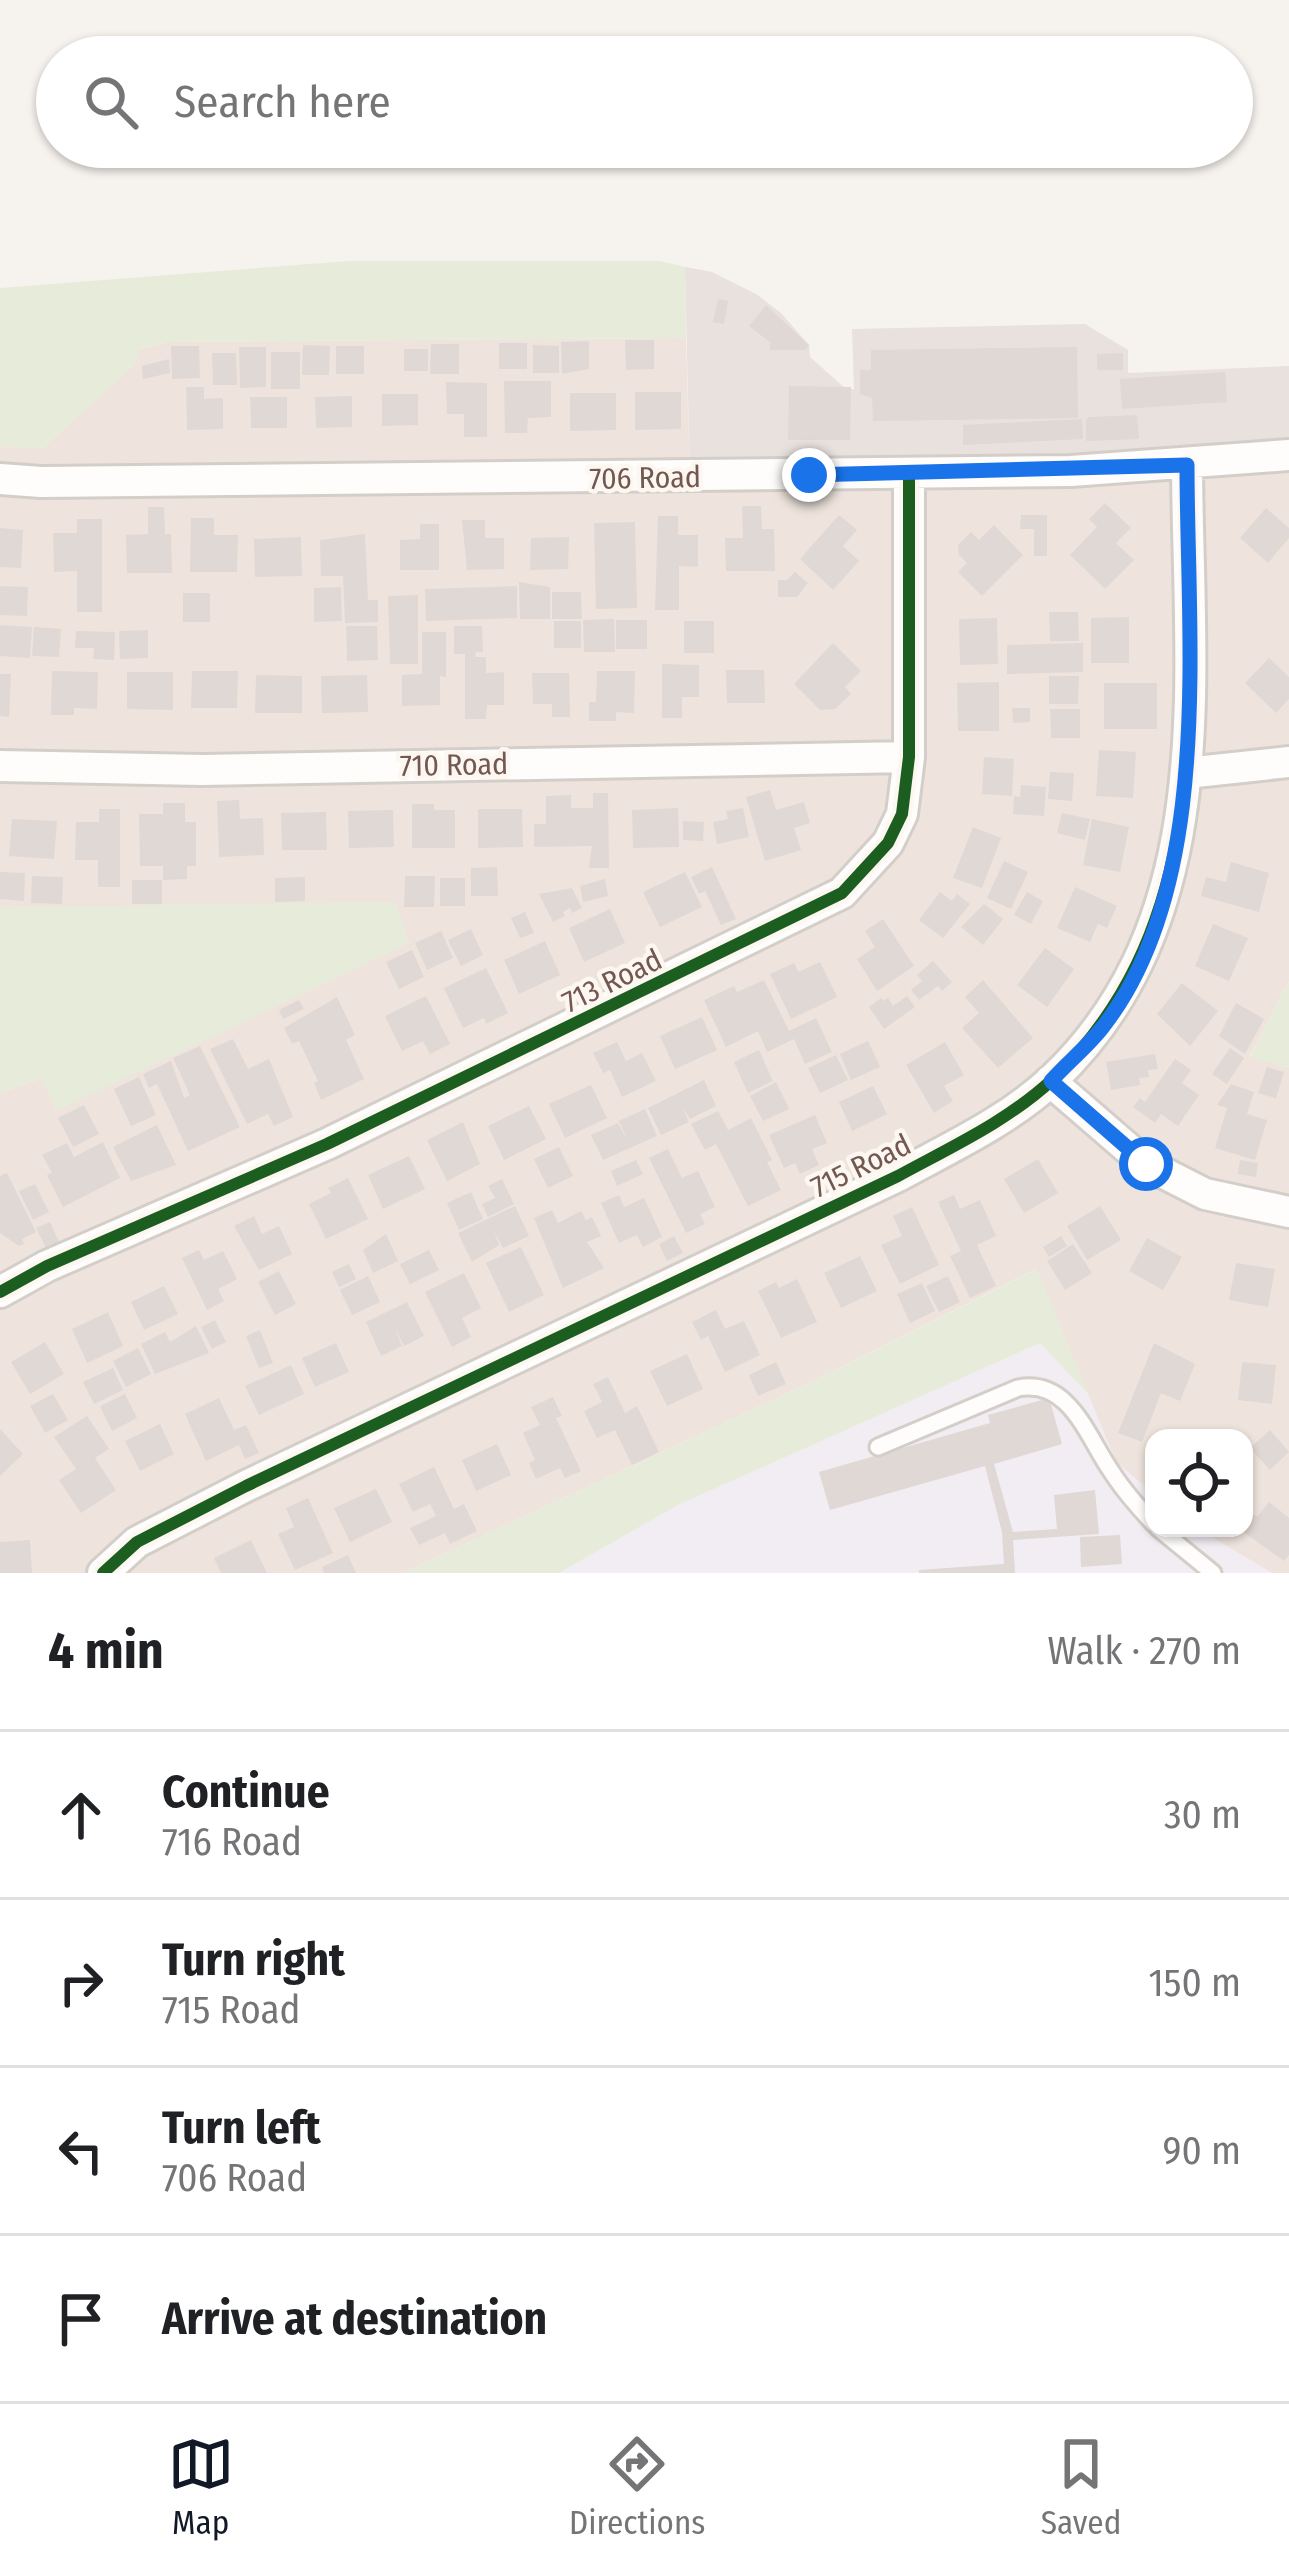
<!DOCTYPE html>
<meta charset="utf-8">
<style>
body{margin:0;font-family:"Fira Sans Condensed",sans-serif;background:#f2f2f2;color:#202124}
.controls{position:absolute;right:36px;bottom:36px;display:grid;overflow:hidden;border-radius:24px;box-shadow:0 3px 9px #0004}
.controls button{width:108px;height:108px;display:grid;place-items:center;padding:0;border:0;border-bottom:3px solid #e0e0e0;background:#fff;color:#202124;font:60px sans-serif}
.stop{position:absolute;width:36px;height:36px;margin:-27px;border:9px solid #1a73e8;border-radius:50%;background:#fff}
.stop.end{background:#1a73e8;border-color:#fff;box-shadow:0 3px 12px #0008}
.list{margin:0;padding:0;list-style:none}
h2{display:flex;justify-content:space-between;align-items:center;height:156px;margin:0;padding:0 48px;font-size:51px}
h2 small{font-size:39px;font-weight:400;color:#757577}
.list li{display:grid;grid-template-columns:78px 1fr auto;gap:36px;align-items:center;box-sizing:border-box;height:168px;padding:0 48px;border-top:3px solid #e0e0e0}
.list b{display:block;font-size:45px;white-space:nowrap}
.list p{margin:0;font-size:39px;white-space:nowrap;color:#757577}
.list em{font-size:39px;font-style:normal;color:#757577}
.icon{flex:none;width:66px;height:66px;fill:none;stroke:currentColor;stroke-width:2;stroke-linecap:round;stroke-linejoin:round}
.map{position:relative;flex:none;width:1289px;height:1573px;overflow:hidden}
.search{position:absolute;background:#fff;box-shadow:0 3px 9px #0004;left:36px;right:36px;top:36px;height:132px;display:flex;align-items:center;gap:30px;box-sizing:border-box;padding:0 42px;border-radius:66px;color:#757577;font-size:45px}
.sheet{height:828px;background:#fff}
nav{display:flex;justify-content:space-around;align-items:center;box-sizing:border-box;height:168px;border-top:3px solid #e0e0e0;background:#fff;font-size:33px;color:#757577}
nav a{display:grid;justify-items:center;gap:6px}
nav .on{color:#111827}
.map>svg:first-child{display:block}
</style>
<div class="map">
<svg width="1289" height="1573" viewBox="0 0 1289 1573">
<rect width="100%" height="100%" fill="#f6f2ee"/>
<path fill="#eee4dd" d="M686 338 690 478 1289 456V981L1250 1056 1289 1068V1573H1272L1196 1528H1244V1438H1154V1494L1116 1462 1036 1269 814 1381 403 1573H0V1093L42 1078 57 1111 80 909 0 907V446L43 448 139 349 167 342Z"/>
<path fill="#e8e1dd" d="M685 267 712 272 756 294 781 313 809 345 810 357 847 390 854 389 852 329 1085 324 1128 350V373L1289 366V456L690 478Z"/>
<path fill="#f2ecf3" d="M1040 1343 1088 1394 1116 1462 1154 1494V1528H1196L1272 1573H559L678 1505Z"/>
<path fill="#e7ecda" d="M348 261H660L685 267 686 338 167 342 139 349 135 365 42 449 0 446V288Z
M395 902 409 943 56 1111 42 1078 0 1093V907Z
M1289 981V1068L1250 1057Z
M1037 1269 1088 1394 1040 1343 678 1505 559 1573H403L814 1381Z"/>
<path fill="#e0d8d4" d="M718 299 728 301 724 324 713 322Z
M766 305 809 345 806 350H770V342L749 326Z
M625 340H654V369L626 370Z
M589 341V369L562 374 561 342Z
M499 343H527V369H499Z
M431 344H459V374H430Z
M303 345 330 346 329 375H302Z
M533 345 559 346V373H533Z
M171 346H199L200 378 172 379Z
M336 346H364V374H336Z
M239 347H266V387L240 388Z
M1077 347 1078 418 873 421 872 398 860 394V370H871V350Z
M404 349H428V371H404Z
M271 352H300V389H271Z
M212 353H236L237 385H213Z
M1123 353V370H1097V354Z
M169 359 170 373 143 379 142 366Z
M1225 372 1227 402 1122 409 1120 379Z
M504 381H551V417L528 418 527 433H505Z
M446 382 487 383V437H464V414H447Z
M789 386 851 387 850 440H788Z
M186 387H204V399L223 398V429L187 430Z
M635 392H681V429L635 430Z
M570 393H616V430L570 431Z
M382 394H418V425L382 426Z
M352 396V427L316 428 315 397Z
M250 397H287V428H251Z
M1137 415 1139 439 1086 441V419L1089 417Z
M1082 419 1083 439 963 445V425Z
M1105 503 1131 528 1116 543 1134 560 1105 589 1070 555 1097 527 1089 519Z
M742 506H761L762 529H774L775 571H726L725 538H743Z
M148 507H164L165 534H171L172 573H127L126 535 148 534Z
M1266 508 1289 528V538L1268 563 1240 538Z
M839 515 857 530 843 546 859 561 833 590 800 559Z
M1021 515H1047V556H1034V529H1020Z
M658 516H678V535H698V567L679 566V610H655Z
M191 518H214V535H238L237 572H190Z
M77 519H102V612H77V571L54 572 53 533H77Z
M462 520H485V538H504V569L467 570Z
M635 522 637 608 596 609 594 523Z
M420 524H439V570H400V540L420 539Z
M994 525 1023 555 982 596 958 572 967 563 959 555 958 545 971 532 979 540Z
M0 528 23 530 21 568 0 567Z
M365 534 368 600H378V622L345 623 343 576H321L320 540Z
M301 537 302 576 255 577 254 539Z
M569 537 568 569 530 570 531 538Z
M795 572 808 583 797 597H778V580H787Z
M519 582 550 587V619H520Z
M0 586 28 587 27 616 0 615Z
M517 586V618L426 621 425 589Z
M341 587 342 621 314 622V588Z
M552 592H581L582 619H552Z
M183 593H210V622H183Z
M418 595V664H390L388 596Z
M1049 612H1078L1079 641H1050Z
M1129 617V663H1091V618Z
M997 618 998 664 960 665 959 619Z
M614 619 615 652H584L583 620Z
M616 620H647V649H616Z
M554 621H581V648H554Z
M684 621H714V653H684Z
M0 625 32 627 30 658 0 656Z
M346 626H377L378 660 347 661Z
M454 626H482L483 652H476L475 657H486V673L504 672V705H487L486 719H465V654H454Z
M34 627 61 629 59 657 32 656Z
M148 630V658L120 659 119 631Z
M76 631 115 632 114 660 93 659 94 648H75Z
M422 632H446V677L440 676V705L402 706V675L422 674Z
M833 643 861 671 845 687 851 694 835 709 820 710 794 684Z
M1083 643V672L1007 674V645Z
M1269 658 1289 677V699L1276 713 1245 683Z
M662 664 699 665V697H682V718H662Z
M726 670H764L765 703H727Z
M52 671 98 672 97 709 74 708V715H51Z
M192 671H238L237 708H191Z
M597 671H635L634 713 616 712V721H589V702H596Z
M127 672H173V710L127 709Z
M532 673H569L570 717H552V704H533Z
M0 674H11L9 717 0 716Z
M256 675 302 676V713H255Z
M367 675 368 712 322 713 321 676Z
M1049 676H1079L1078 704H1049Z
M999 682V731H958L957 683Z
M1104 683H1157V729H1104Z
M1012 708H1030V722L1013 723Z
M1050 709H1080V738H1051Z
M1099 750 1136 752 1133 798 1096 796Z
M984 757 1014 759 1012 796 982 794Z
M1050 772 1074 773 1072 801 1048 799Z
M1021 785 1046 787 1044 816 1013 814 1014 796 1020 797Z
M770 790 776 810 804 802 810 823 794 828 801 850 765 861 746 797Z
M593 793H608L609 868H589L592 846 534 847V824H546V796L571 795V808H593Z
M239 800 240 819 263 818 264 855 219 857 217 801Z
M163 803H185V822H196V866H187V879L163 880V866H140L139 814H163Z
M412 804H434V810H455V848H412Z
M678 808 679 847 633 848 632 810Z
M743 808 749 837 717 844 713 822 728 819 726 811Z
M99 809H120V887H98V860H75L76 822H99Z
M478 809H522L523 847 478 848Z
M393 810 394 847 349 848 348 811Z
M326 812 327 850H282L281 813Z
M1062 813 1090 819 1085 840 1057 833Z
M12 819 57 821 54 859 9 856Z
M1092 819 1129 827 1120 872 1083 865Z
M683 821 704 822 703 841 683 840Z
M973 827 1001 838 982 888 953 878Z
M1004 861 1028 872 1011 909 987 898Z
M1231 862 1269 873 1259 912 1201 896 1206 877 1226 882Z
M497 867 498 896H471V868Z
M712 867 736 919 721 925 705 891 699 894 691 877Z
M0 872 25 873 24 901 0 899Z
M685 872 702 907 660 927 643 892Z
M32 876 63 877 62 904 31 903Z
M405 876H435L434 907H404Z
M305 877V901L275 902V878Z
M440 878H465V906H440Z
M605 879 608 896 583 902 580 886Z
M132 880H162V904H132Z
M1075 887 1117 906 1107 928 1098 924 1090 942 1057 928Z
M572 888 582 908 572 913 570 908 563 912 565 916 553 922 539 894Z
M940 892 952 901 957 894 970 904 943 938 919 920Z
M1027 892 1043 901 1031 924 1014 915Z
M984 904 1003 919 983 945 961 927Z
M610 909 625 943 584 962 569 928Z
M525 912 534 933 520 938 511 918Z
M883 919 914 966 877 991 857 959 875 947 865 931Z
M1213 924 1248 938 1229 981 1195 966Z
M471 929 483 955 461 966 448 940Z
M441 931 453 958 427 970 415 943Z
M545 941 560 975 519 994 504 960Z
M1045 948 1074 969 1047 1007 1017 985Z
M412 950 424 977 399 989 386 962Z
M933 961 952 982 942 991 938 986 919 1000 911 990 922 981 917 975Z
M820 962 837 997 791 1019 770 974 794 963 798 972Z
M486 968 508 1013 486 1024 484 1018 463 1028 444 988Z
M764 980 789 1031 816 1018 832 1052 805 1064 794 1039 767 1052 758 1031 726 1047 704 1000 734 986 737 992Z
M983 980 1033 1038 998 1068 962 1028 979 1013 965 997Z
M1182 983 1218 1011 1190 1046 1157 1014Z
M426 996 450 1044 430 1054 423 1041 402 1051 385 1016Z
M907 996 915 1007 884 1029 869 1007 881 998 884 1001 888 998 893 1006Z
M337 997 355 1035 346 1040 364 1079 321 1100 314 1083 318 1081 299 1041 292 1044 284 1028Z
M299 1000 304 1009 283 1019 279 1010Z
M1236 1003 1264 1019 1245 1054 1219 1036Z
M702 1017 717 1050 675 1069 660 1036Z
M233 1039 248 1069 269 1059 293 1117 274 1126 268 1114 247 1124 210 1049Z
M868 1041 880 1067 851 1080 840 1054Z
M617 1042 626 1061 642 1053 656 1081 622 1097 610 1070 603 1073 593 1053Z
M945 1042 964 1075 944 1086 953 1101 934 1113 906 1065Z
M200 1046 240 1127 188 1151 157 1084 149 1088 143 1074 171 1061 184 1098 190 1095 173 1058Z
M1230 1048 1244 1058 1227 1084 1212 1074Z
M759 1050 773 1081 748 1093 734 1062Z
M1155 1054 1158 1069 1148 1070 1149 1077 1139 1078 1140 1085 1111 1090 1106 1062Z
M836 1055 848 1080 820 1093 808 1068Z
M1175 1059 1191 1070 1182 1083 1199 1095 1178 1126 1161 1114 1155 1123 1133 1107 1140 1098 1145 1102Z
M1267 1067 1284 1072 1276 1098 1258 1093Z
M139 1077 156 1115 131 1126 114 1089Z
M704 1080 716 1106 690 1119 682 1107 689 1122 661 1135 648 1108Z
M776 1082 789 1109 763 1121 750 1096Z
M1231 1084 1254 1092 1247 1114 1267 1120 1255 1160 1215 1148 1227 1108 1217 1105Z
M591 1085 607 1118 565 1138 549 1104Z
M873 1086 887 1114 852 1131 839 1102Z
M84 1105 99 1134 73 1147 58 1118Z
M529 1106 546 1139 504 1160 488 1126Z
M645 1109 657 1136 603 1160 591 1135 618 1123 628 1142 619 1121Z
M718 1111 728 1130 751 1118 772 1160 767 1162 781 1190 748 1206 716 1144 705 1150 691 1124Z
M815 1115 827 1143 812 1149 819 1165 800 1174 795 1163 784 1168 769 1135Z
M463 1122 480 1164 447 1181 427 1140Z
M157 1125 176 1165 131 1181 113 1147Z
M103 1142 120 1178 63 1207 47 1175 52 1173 42 1155 67 1143 74 1157Z
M559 1147 573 1176 548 1188 534 1159Z
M668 1149 682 1178 698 1171 715 1207 700 1214 705 1224 686 1233 649 1158Z
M409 1156 425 1189 383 1209 368 1175Z
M1038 1159 1058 1193 1024 1213 1004 1179Z
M636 1160 643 1174 617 1186 611 1171Z
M1240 1160 1258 1163 1256 1177 1238 1174Z
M7 1173 36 1232 22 1239 24 1244 19 1246 0 1233V1176Z
M348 1178 368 1219 326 1239 309 1204 331 1193 328 1188Z
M502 1179 514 1204 488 1217 482 1204 495 1198 488 1186Z
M35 1184 49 1212 33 1220 19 1191Z
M471 1192 483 1219 459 1230 447 1203Z
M619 1195 624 1207 644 1198 662 1237 643 1247 637 1235 619 1243 601 1203Z
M954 1195 960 1209 980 1200 996 1236 977 1245 996 1286 970 1298 950 1256 961 1251 938 1202Z
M515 1206 529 1236 503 1248 494 1231 499 1245 472 1262 458 1233Z
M1100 1206 1121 1240 1087 1260 1067 1226Z
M912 1207 939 1265 900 1284 881 1245 902 1236 893 1216Z
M552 1210 558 1223 581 1211 586 1220 592 1217 601 1236 587 1242 604 1268 563 1288 534 1218Z
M254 1216 262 1234 279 1226 292 1254 259 1270 234 1226Z
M50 1222 59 1242 46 1248 36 1228Z
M386 1234 398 1261 373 1273 363 1250Z
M674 1236 683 1253 667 1261 659 1244Z
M1061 1236 1067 1246 1049 1257 1043 1247Z
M1147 1238 1182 1257 1163 1290 1129 1271Z
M1073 1244 1092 1273 1065 1290 1047 1261Z
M521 1247 544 1295 509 1312 486 1263Z
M199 1250 204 1260 223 1251 237 1279 218 1289 224 1301 207 1310 182 1258Z
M429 1250 439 1270 410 1284 400 1264Z
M860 1256 877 1291 841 1308 824 1273Z
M1236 1263 1275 1269 1268 1307 1229 1300Z
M349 1264 356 1279 339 1287 332 1272Z
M279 1271 296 1304 275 1315 258 1282Z
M464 1273 481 1308 462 1318 471 1337 452 1347 425 1292Z
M368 1276 380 1302 352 1315 340 1290Z
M948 1276 960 1302 939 1312 926 1286Z
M797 1279 817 1322 781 1338 758 1291 776 1282 779 1288Z
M922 1283 935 1311 910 1323 897 1294Z
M164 1286 178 1314 144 1330 131 1302Z
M407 1302 424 1336 404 1346 395 1328 402 1346 381 1356 366 1322Z
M716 1310 725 1329 744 1321 760 1355 725 1372 708 1336 701 1340 692 1322Z
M108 1312 123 1346 87 1363 72 1329Z
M215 1320 226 1342 212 1349 201 1327Z
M196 1326 209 1353 155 1374 141 1344 165 1332 170 1342Z
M260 1330 273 1363 259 1368 246 1336Z
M45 1342 64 1374 30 1394 11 1362Z
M336 1343 349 1372 315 1387 302 1358Z
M1154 1343 1195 1364 1180 1401 1161 1393 1142 1442 1118 1433Z
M138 1348 151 1374 126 1387 113 1361Z
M687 1354 703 1389 667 1406 650 1371Z
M776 1362 786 1384 758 1396 749 1375Z
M1242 1362 1276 1365 1272 1404 1238 1400Z
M291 1365 304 1394 259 1415 245 1386Z
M113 1368 123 1390 94 1404 83 1382Z
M608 1377 625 1413 637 1406 659 1452 632 1465 615 1430 597 1438 584 1411 602 1402 593 1384Z
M53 1394 68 1420 45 1433 30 1406Z
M125 1394 137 1418 112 1431 100 1406Z
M553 1397 562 1416 556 1418 581 1471 565 1478 560 1468 536 1479 529 1463 535 1460 523 1433 540 1425 531 1407Z
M219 1398 234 1430 246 1425 259 1453 245 1459 239 1445 206 1461 185 1414Z
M1049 1398 1062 1444 994 1464 1013 1532 1057 1529 1054 1495 1095 1490 1099 1534 1013 1540 1015 1573H919V1570L1004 1564 1002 1532 985 1466 830 1510 819 1472 990 1423 988 1415Z
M87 1416 109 1449 95 1458 116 1490 81 1513 59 1480 76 1469 54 1437Z
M160 1424 174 1454 140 1471 125 1441Z
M0 1429 23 1454 0 1476Z
M1270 1430 1289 1452 1270 1470 1250 1448Z
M497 1444 511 1475 476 1491 462 1460Z
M434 1467 454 1509 464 1504 477 1531 450 1544 445 1533 419 1545 410 1528 436 1516 430 1504 413 1512 399 1484Z
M376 1489 392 1522 350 1542 334 1508Z
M308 1498 333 1553 295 1570 278 1534 294 1527 286 1508Z
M1269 1502 1289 1518V1555L1284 1561 1238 1528H1244V1507L1257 1517Z
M1120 1535 1122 1564 1081 1567 1080 1537Z
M30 1540 32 1573H0V1542Z
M251 1540 267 1573H221L214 1558Z
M348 1555 356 1573H324L322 1567Z"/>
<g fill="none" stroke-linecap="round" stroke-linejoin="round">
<g stroke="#d4cec9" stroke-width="21">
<path id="service" d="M878 1447 1018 1388C1069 1378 1087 1436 1111 1471 1123 1490 1138 1507 1154 1524
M1158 1528 1213 1573"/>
</g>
<g stroke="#d4cec9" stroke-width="36">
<path id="minor" d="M0 479 41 482 1071 471 1289 455
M0 766 202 770 909 757
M1186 773 1289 762
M1050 1081 1146 1164 1205 1194 1289 1212
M0 1292 47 1266 327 1144 842 893 888 843 902 814 909 757V474
M103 1573 137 1542 246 1486 898 1176C951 1147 1008 1121 1053 1079 1222 918 1188 679 1187 465"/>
</g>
<use href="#service" stroke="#fefdfc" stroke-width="15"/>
<use href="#minor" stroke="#fefdfc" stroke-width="30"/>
<g stroke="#fdf7f1" stroke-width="20">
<path id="cycleway" d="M0 1292 47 1266 327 1144 842 893 888 843 902 814 909 757V474
M103 1573 137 1542 246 1486 898 1176C951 1147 1008 1121 1053 1079 1222 918 1188 679 1187 465"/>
</g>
<use href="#cycleway" stroke="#1b5e20" stroke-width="12"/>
</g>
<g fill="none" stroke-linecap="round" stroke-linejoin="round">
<path stroke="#1a73e8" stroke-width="15" d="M809 475 1187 465C1187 638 1215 885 1102 1028 1087 1047 1067 1063 1051 1081L1146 1164"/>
</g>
<g text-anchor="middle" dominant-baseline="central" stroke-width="9" stroke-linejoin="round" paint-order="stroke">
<g font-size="30" fill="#735851" stroke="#fdf7f1">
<text transform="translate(645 478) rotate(-1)">706 Road</text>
<text transform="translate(454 765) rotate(-1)">710 Road</text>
<text transform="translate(612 981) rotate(-26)">713 Road</text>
<text transform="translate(861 1166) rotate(-26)">715 Road</text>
</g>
</g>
</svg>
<div class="controls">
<button><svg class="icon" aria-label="locate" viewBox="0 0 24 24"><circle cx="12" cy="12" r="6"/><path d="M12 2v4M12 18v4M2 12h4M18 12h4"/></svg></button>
</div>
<div class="stop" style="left:1146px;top:1164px"></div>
<div class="stop end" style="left:809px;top:475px"></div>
<div class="search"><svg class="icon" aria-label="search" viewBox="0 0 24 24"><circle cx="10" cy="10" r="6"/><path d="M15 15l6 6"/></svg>Search here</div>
</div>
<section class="sheet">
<h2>4 min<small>Walk · 270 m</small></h2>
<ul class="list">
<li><svg class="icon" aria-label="ahead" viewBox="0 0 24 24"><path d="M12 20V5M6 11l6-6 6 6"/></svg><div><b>Continue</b><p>716 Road</p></div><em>30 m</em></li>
<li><svg class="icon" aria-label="right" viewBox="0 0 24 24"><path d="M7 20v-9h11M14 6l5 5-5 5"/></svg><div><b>Turn right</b><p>715 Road</p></div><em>150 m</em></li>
<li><svg class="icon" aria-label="left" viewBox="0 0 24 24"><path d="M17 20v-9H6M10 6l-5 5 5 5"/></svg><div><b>Turn left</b><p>706 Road</p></div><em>90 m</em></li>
<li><svg class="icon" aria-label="arrive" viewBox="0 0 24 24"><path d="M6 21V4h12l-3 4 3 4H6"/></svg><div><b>Arrive at destination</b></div></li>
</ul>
</section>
<nav>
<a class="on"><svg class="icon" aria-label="map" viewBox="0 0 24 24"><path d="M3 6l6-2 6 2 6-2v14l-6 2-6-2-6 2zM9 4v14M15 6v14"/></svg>Map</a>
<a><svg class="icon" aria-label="directions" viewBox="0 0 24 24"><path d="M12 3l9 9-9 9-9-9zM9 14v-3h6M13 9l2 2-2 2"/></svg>Directions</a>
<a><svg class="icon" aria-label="saved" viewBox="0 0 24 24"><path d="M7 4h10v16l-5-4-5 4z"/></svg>Saved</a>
</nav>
